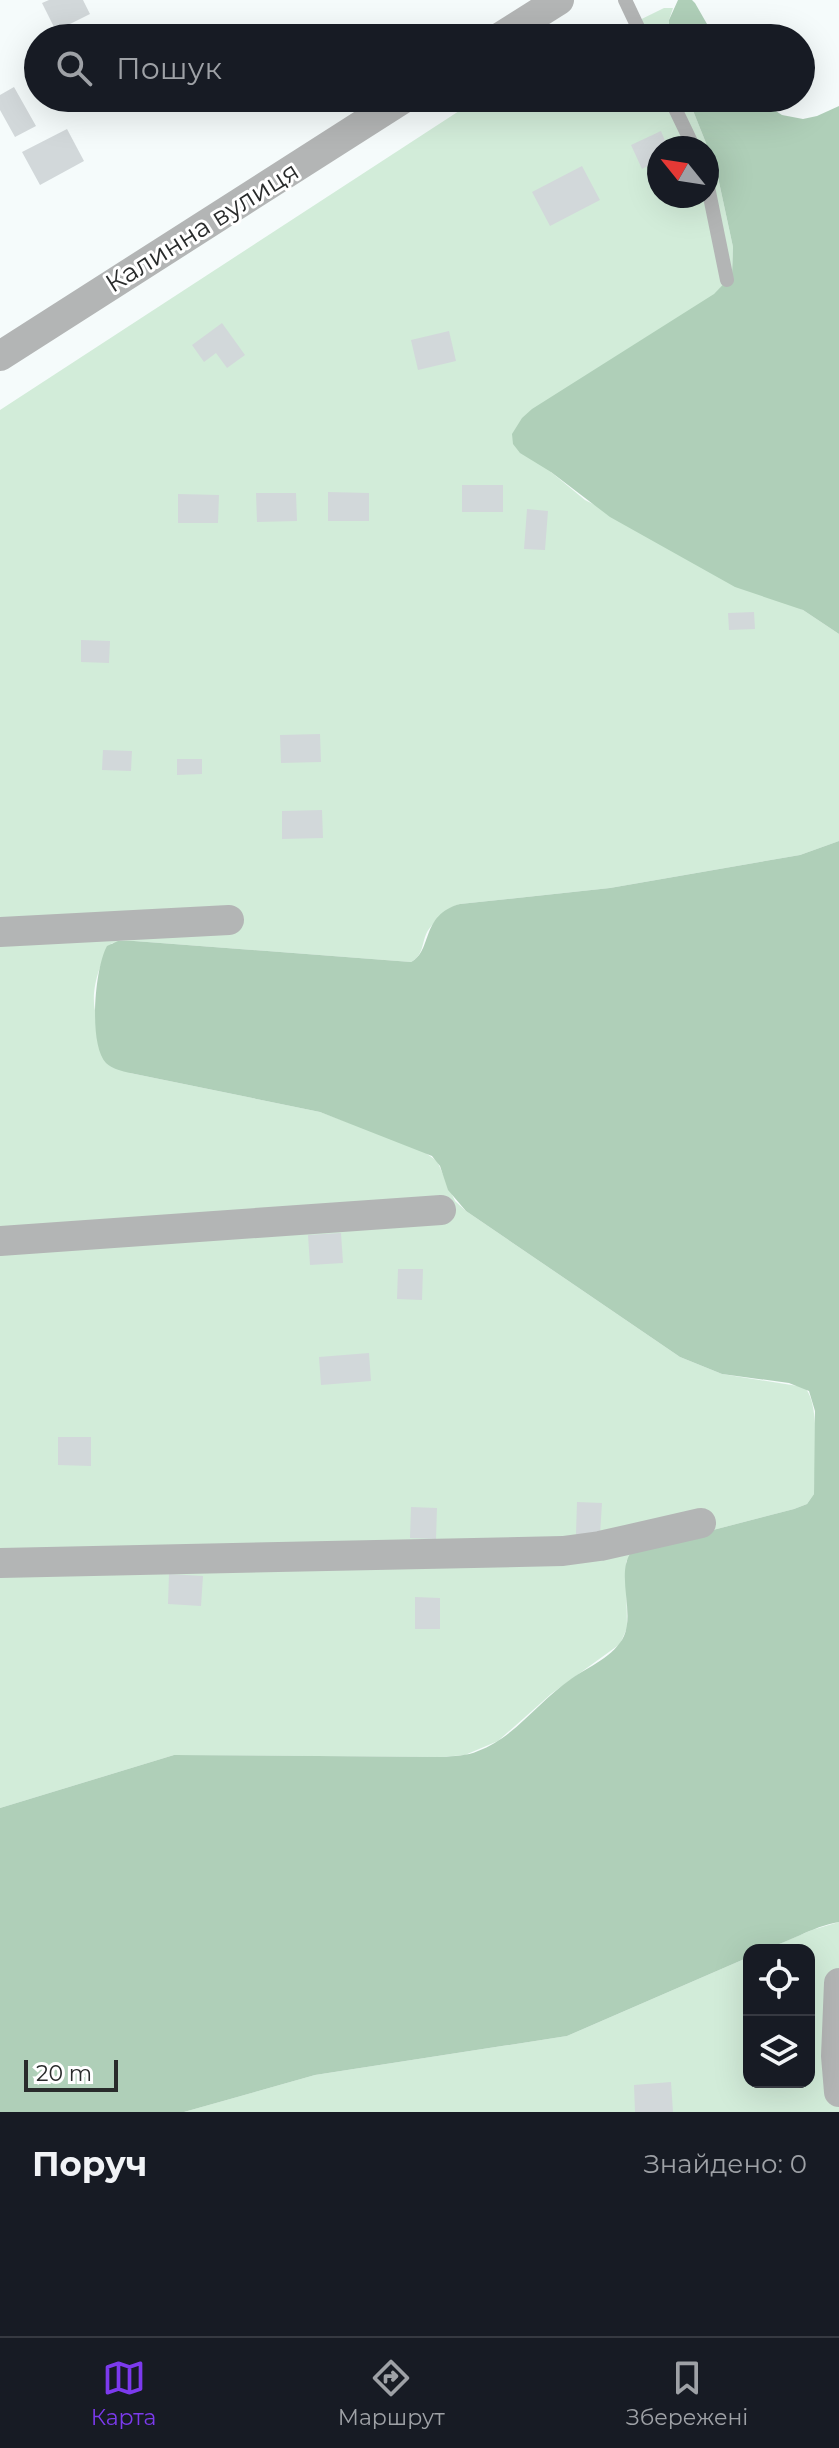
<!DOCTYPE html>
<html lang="uk">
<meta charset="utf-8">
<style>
body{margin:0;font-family:Montserrat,sans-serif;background:#242831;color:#f1f3f6}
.controls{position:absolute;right:24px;bottom:24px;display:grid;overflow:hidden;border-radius:16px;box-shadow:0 8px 32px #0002}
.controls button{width:72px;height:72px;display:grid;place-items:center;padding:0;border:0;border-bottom:2px solid #363941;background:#171b24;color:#f1f3f6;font:40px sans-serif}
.compass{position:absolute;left:647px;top:136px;width:72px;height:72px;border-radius:50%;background:#171b24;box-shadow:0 8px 32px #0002;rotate:300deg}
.scale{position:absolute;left:24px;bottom:20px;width:94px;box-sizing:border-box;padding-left:8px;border:4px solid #292b2b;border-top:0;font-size:22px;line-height:28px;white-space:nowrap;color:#292b2b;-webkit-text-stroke:6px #fff;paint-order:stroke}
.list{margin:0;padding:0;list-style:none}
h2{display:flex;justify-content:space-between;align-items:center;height:104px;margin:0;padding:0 32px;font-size:34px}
h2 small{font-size:26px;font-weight:400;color:#9ea1a6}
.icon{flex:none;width:44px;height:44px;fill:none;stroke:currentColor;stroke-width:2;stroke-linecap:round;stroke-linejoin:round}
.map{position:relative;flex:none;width:839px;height:2112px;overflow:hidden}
.search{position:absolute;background:#171b24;box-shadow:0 8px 32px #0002;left:24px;right:24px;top:24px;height:88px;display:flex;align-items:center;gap:20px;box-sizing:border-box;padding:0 28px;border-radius:44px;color:#9ea1a6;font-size:30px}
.sheet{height:224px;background:#171b24}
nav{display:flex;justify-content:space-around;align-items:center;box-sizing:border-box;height:112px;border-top:2px solid #363941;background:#171b24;font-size:22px;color:#9ea1a6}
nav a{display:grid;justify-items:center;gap:4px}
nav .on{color:#7c3aed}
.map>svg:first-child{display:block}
</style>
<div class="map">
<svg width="839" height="2112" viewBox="0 0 839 2112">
<rect width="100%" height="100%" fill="#f5fbfb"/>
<path fill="#d2ecd9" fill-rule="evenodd" d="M664 8H673L669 20V38H603Z
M479 98H688L716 168 733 247 732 275 551 472 585 500 803 610 839 634V841L800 855 610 888 460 904C449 907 436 919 429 929 421 940 425 955 411 962L134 941 112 943C100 961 88 995 97 1017 105 1036 119 1055 130 1073L320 1112 420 1149 437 1161 455 1201 466 1211 680 1357 722 1374 804 1387C821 1401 815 1471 814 1494L807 1504 794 1509 632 1551 626 1562 627 1628 620 1644 551 1694 498 1741 465 1755 442 1757 174 1755 0 1808V410ZM659 148H707V196H659Z
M839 1922V2112H184L315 2075 567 2036 749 1957V2082H809V1950H765L812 1930Z"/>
<path fill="#afcfb8" d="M678 0H692L695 3 715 38H669V20Z
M688 98H756L782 115 803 119 817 116 839 106V634L803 610 735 587 610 517 551 472 520 453 513 444 512 434 522 418 532 409 714 294 732 275 733 247 716 168Z
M839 841V1922C807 1927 781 1950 749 1950V1957L567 2036 315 2075 184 2112H0V1808L174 1755 442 1757C454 1756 467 1756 478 1751 514 1738 540 1700 571 1679 588 1667 615 1656 624 1636 635 1611 615 1572 632 1551L794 1509 807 1504 814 1494 815 1411 809 1391 789 1383 722 1374 680 1357 466 1211 448 1190 440 1166 432 1156 320 1112 130 1073C122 1071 112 1069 106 1063 88 1044 95 967 107 946L118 941H134L411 962C433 951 420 915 460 904L610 888 800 855Z"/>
<path fill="#d2d8da" d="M49 0H83L90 14 56 31 42 3Z
M14 87 36 126 15 137 0 110V95Z
M67 129 84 161 40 185 22 152Z
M661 131 668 148H659V160L642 169 631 145Z
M582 166 600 200 550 226 532 192Z
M222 323 245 355 227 368 216 353 204 362 192 345Z
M449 331 456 361 418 370 411 340Z
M462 485H503V512H462Z
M328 492 369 493V521H328Z
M256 493H296L297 521 257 522Z
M178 494 219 495 218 523H178Z
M527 509 548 511 545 550 524 549Z
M754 612 755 629 729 630 728 613Z
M81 640 110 641 109 663 81 662Z
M320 734 321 762 281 763 280 735Z
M103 750 132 751 131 771 102 770Z
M177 759H202V774L177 775Z
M322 810 323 838 282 839V811Z
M341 1233 343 1263 310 1265 308 1235Z
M398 1269H423L422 1300 397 1299Z
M369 1353 371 1381 321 1385 319 1357Z
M58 1437H91V1466L58 1465Z
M577 1502 602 1503 600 1535 576 1534Z
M411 1507 437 1508 436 1539 410 1538Z
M169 1574 203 1576 201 1606 168 1604Z
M415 1597 440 1598V1629H415Z
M671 2082 673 2112H635L634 2085Z"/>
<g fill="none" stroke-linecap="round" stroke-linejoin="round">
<path stroke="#b3b5b5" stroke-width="14" d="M625 0 643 38
M670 98 694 148
M707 182 727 280"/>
<path stroke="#b3b5b5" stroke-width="30" d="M499 38 559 0
M0 356 404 98
M0 932 229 920
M0 1241 441 1210
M0 1563 563 1551 600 1546 701 1523
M839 1983 836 2056 839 2092"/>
</g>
<g text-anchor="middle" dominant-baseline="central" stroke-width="6" stroke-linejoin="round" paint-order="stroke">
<g font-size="26" fill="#292b2b" stroke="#fff">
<text transform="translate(202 227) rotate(-32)">Калинна вулиця</text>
</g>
</g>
</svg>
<div class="controls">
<button><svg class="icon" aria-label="locate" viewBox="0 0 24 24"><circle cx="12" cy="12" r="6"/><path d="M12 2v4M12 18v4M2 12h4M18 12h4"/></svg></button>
<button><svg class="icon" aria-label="layers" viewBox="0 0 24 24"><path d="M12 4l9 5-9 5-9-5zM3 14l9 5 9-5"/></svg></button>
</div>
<svg class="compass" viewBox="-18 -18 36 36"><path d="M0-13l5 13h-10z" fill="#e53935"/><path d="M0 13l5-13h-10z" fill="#9ea1a6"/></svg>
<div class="scale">20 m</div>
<div class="search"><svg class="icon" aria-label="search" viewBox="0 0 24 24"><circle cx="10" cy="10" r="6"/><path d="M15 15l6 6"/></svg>Пошук</div>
</div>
<section class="sheet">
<h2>Поруч<small>Знайдено: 0</small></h2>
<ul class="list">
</ul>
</section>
<nav>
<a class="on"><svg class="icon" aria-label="map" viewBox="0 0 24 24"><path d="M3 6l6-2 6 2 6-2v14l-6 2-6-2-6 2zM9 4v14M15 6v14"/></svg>Карта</a>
<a><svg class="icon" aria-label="directions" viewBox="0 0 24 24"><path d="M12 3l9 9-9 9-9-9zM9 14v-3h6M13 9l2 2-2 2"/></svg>Маршрут</a>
<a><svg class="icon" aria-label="saved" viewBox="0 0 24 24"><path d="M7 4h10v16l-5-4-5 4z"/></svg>Збережені</a>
</nav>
